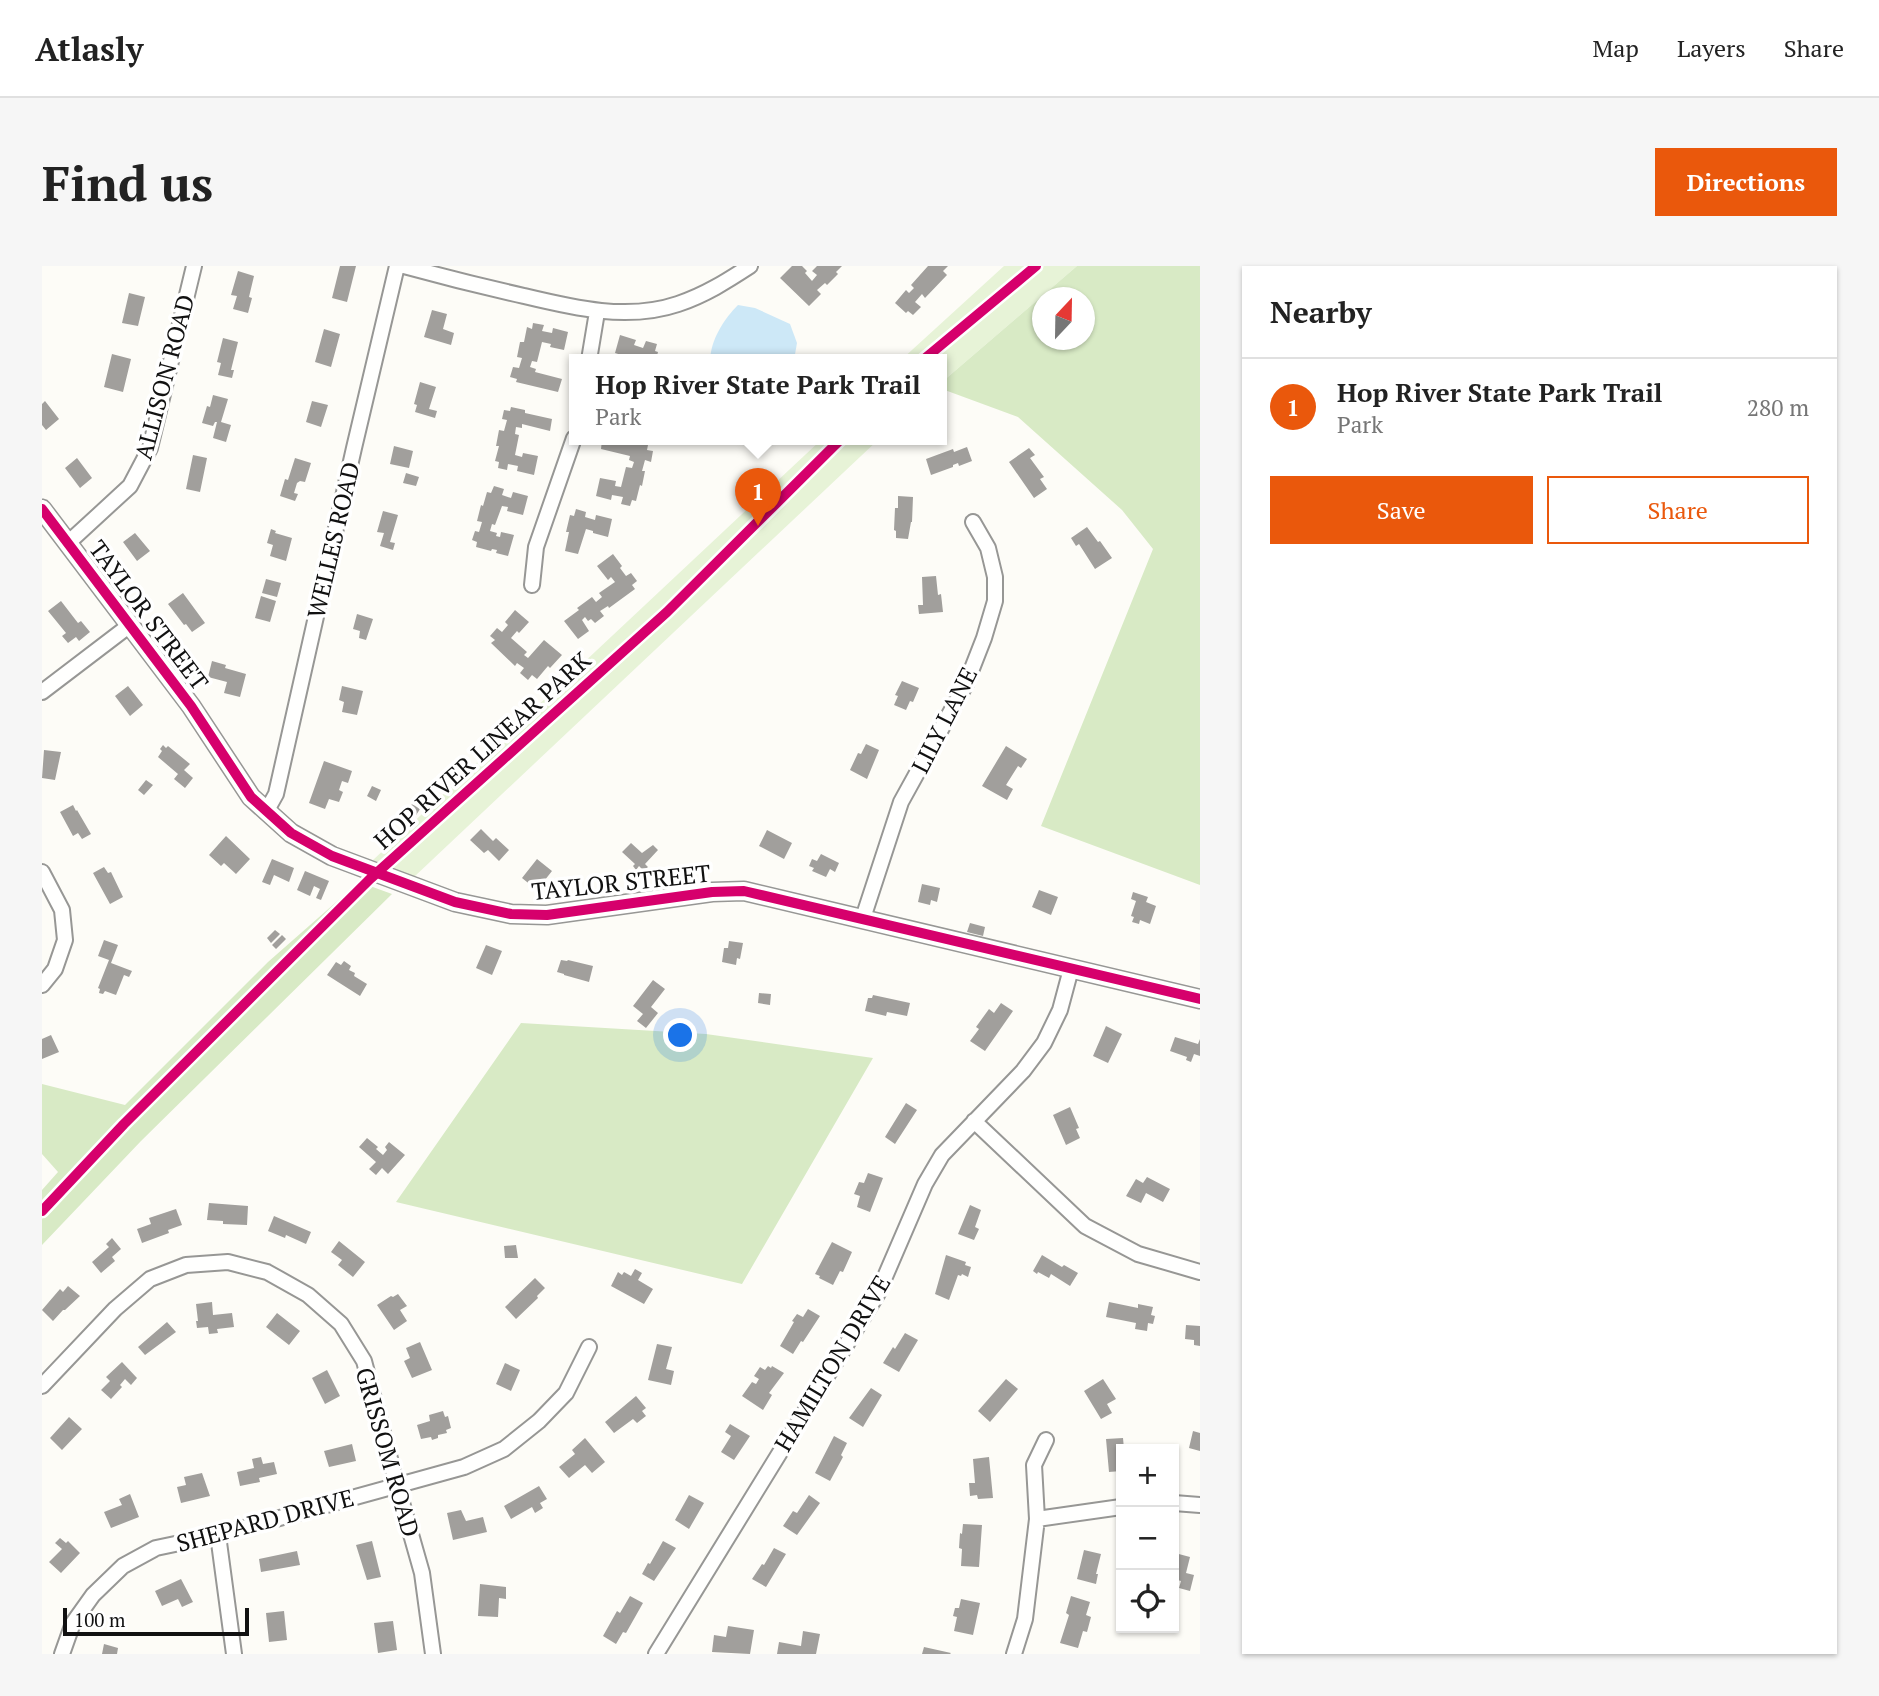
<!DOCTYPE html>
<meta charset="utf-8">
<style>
body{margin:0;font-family:"PT Serif",serif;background:#f6f6f6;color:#222}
.controls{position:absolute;right:21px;bottom:21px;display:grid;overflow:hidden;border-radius:0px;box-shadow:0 2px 5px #0004}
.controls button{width:63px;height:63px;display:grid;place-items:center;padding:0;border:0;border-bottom:2px solid #e0e0e0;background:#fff;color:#222;font:35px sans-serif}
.compass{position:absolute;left:990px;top:21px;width:63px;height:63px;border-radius:50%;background:#fff;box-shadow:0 2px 5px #0004;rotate:22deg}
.scale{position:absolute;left:21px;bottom:18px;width:186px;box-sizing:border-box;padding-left:7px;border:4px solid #111;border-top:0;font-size:19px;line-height:24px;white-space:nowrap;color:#111;-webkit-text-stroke:5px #fff;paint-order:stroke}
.you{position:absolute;left:639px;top:770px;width:24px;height:24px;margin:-18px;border:5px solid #fff;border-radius:50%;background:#1a73e8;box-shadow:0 0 0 10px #1a73e833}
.badge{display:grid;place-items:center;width:46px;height:46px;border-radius:50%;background:#ea580c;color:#fff;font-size:23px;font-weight:700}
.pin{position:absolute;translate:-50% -58px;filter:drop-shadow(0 2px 4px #0008)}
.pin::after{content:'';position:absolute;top:37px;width:24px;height:21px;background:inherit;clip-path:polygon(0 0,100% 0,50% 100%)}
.popup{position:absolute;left:527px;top:88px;width:378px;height:91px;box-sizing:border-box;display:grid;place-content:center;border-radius:0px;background:#fff;filter:drop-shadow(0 2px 5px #0005);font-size:23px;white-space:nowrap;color:#767676}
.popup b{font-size:26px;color:#222}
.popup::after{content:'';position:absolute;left:50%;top:100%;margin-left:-14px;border:14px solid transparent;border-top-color:#fff}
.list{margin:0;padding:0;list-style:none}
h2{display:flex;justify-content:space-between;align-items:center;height:91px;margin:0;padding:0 28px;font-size:30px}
h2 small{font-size:23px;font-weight:400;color:#767676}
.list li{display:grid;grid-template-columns:46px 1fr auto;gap:21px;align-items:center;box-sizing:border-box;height:98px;padding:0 28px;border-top:2px solid #e0e0e0}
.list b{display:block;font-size:26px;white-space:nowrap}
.list p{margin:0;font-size:23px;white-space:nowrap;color:#767676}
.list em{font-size:23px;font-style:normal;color:#767676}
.actions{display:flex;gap:14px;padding:21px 28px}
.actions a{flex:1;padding:16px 0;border:2px solid #ea580c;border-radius:0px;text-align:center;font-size:24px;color:#ea580c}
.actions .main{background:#ea580c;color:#fff}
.icon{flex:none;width:38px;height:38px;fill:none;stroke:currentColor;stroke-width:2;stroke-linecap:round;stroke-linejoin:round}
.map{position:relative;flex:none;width:1158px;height:1388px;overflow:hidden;border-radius:0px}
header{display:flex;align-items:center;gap:42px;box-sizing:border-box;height:98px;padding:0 35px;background:#fff;border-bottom:2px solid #e0e0e0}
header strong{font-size:33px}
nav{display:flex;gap:38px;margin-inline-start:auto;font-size:24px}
.intro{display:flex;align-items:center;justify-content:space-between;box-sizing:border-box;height:168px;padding:0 42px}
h1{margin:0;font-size:49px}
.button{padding:18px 32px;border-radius:0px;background:#ea580c;color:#fff;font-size:24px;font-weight:700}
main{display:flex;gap:42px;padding:0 42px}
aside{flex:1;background:#fff;border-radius:0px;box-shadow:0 2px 5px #0004}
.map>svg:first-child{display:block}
</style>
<header>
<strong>Atlasly</strong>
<nav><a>Map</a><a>Layers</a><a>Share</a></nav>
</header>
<div class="intro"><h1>Find us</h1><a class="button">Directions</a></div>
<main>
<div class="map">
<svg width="1158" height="1388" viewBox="0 0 1158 1388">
<rect width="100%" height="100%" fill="#fdfcf7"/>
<path fill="#e7f3d7" d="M962 0H1035L900 116V94H859Z
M779 174H836L372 611 331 594Z"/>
<path fill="#d8eac5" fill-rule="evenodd" d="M1035 0H1158V619L999 560 1111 283 1080 244 976 151 900 123V116ZM1001 32H1042V74H1001Z
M317 616 350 628 99 875 0 979V924L16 906 0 888V818L83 839 226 696Z
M479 757 664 768 831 792 700 1018 354 936Z"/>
<path fill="#cde8f7" d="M696 39 713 42 748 58 755 77 752 94H668C669 73 682 53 696 39Z"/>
<path fill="#a19f9c" d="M298 0H314L305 36 290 32Z
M750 0H760L765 5 763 7 770 15 775 9 770 5 775 0H800L794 6 796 8 785 19 783 17 775 24 779 28 767 40 738 12Z
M886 0H906L901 5 905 9 883 32 880 28 873 36 879 41 871 49 866 45 864 47 853 37 864 24 867 27 872 22 869 19Z
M196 5 212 10 207 31 210 32 206 47 191 43 195 30 189 29Z
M87 27 103 31 96 60 80 57Z
M390 44 405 48 401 63 412 67 409 79 382 71Z
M491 57 502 59 500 65 510 67 511 62 526 66 522 84 508 81 509 78 500 76 495 96 490 95 488 101 494 103 493 106 520 113 516 126 474 116 475 113 468 111 471 101 477 102 480 92 475 91 478 76H482L485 61 490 63Z
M282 63 298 68 289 101 273 96Z
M578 69 594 74 592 79 601 82 604 75 615 78 613 85 616 86 614 94H595L596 90 590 89 589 92 573 87Z
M181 72 196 76 189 104H192L190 112 176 109 179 97 175 96Z
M70 88 89 93 81 126 62 121Z
M378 116 394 121 387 143 395 145 393 152 373 146 375 139 372 138Z
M171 129 186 133 179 156 189 159 184 176 171 172 175 156H173L171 160 160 157 165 140 168 141Z
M3 135 17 153 4 164 0 159V138Z
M270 135 286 139 279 161 264 156Z
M469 141 483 144V147L510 153 508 165 480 158V162L474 161 473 168 477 169 473 189 480 191 481 187 496 190 492 209 475 205 476 200 466 198 465 204 456 202 457 196 453 195 457 180H454L457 164 462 165 465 154 460 153 462 144 468 145Z
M560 174H585V176L606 179 605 184 611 185 609 196 603 194 600 205H603L600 220 598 219 594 235 590 234 588 240 579 238 581 231 570 229 569 234 554 230 558 212 574 215 573 220 579 221 584 201 590 202 592 196 587 194 588 190 559 183Z
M352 180 371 185 367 202 348 198Z
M925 181 930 195 917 200 916 197 911 199V201L889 209 884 193 911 183 912 186Z
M987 182 993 189 988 192 1002 211 998 213 1005 223 992 232 967 196Z
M151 189 165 192 158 226 144 223Z
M35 192 50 212 38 222 23 202Z
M253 192 269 197 263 216 258 215 255 217 252 227 256 228 253 235 238 230 243 213 246 214Z
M364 207 377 211 374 220 361 217Z
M452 220 462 223 460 229 469 232 471 226 486 230 481 249 465 245 466 241 460 240 453 259 450 258 448 265 455 267 454 270 458 271 459 266 472 269 466 290 454 287 455 284 450 283 449 285 434 281 435 276 430 274 433 265 437 266 440 256 435 255 439 239 441 240 445 226 449 227Z
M856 230 871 231 870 256H869L866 273 854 272V265L852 264 853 242H856Z
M534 243 544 246 543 251 553 254 554 249 570 253 566 271 551 267V265L544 263 536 288 523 285 527 266H524L528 249 532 250Z
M341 245 356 249 348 276 353 277 351 284 338 280 342 267 335 266Z
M1045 261 1056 276 1058 275 1070 292 1053 303 1037 278 1034 280 1029 272Z
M229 263 234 265 233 267 250 272 244 295 228 290 231 279 225 277Z
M93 267 108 285 95 295 81 276Z
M571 288 580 300 578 302 584 310 589 307 595 315 590 319 593 323 567 342 566 340 558 345 562 350 553 357 549 353 546 355 543 351 540 354 547 365 536 373 522 355 537 344 535 342 550 331 554 336 560 331 557 327 573 316 569 311 566 314 555 300Z
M894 310 896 329 899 328 901 346 877 348 876 339H881L880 311Z
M224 313 239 317 235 331 220 327Z
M141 327 163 357 150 366 144 358 142 359 126 338Z
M219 330 234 335 228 356 213 352Z
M19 335 36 357 39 355 48 366 37 375 34 371 26 377 20 370 24 367 6 345Z
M473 344 487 356 477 367 475 365 469 372 485 386 482 389 486 392 502 374 520 389 508 402 506 400 495 413 490 409 486 414 478 407 482 402 475 397 473 400 449 377 453 374 448 370 455 362 460 366 466 359 463 356Z
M315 348 331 353 324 374 317 372 318 365 311 363Z
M170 395 184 399 183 402 204 408 198 431 182 427 185 416 166 411Z
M860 415 877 422 871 436 868 435 864 444 852 439 856 430 853 429Z
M86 420 101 439 88 450 73 430Z
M300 420 321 425 315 449 300 446 302 436 297 434Z
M824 478 837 484 825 513 808 504 816 487 819 488Z
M121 479 124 482 126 480 148 498 142 504 151 512 143 522 132 513 136 508 116 491 120 485 118 483Z
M964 480 985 493 979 502 976 500 964 519 971 523 965 534 940 520Z
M2 484 19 486 13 514 0 512Z
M282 495 310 505 306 517 300 515 297 524 301 526 297 536 287 533 283 543 267 537Z
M104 514 111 519 102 529 96 524Z
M330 520 339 524 334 535 325 530Z
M370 538 378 543 371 554 363 550Z
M31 539 34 545 35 544 49 568 40 573 36 567 31 570 18 546Z
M439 563 451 575 454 572 467 584 457 595 446 584 442 587 428 574Z
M725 564 750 577 742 593 717 580Z
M184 570 208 593 194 608 182 597 179 600 167 589Z
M589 577 600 587 611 579 616 584 603 598 606 601 602 605 597 600 594 604 591 600 593 598 580 586Z
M779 588 797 597 793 606 788 603 784 611 770 605 772 602 767 600 770 593 775 595Z
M230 593 252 602 247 616 232 609 228 619 220 616Z
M495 593 510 605 495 624 480 612Z
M62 601 66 607 69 606 81 631 68 638 51 607Z
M263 605 287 615 279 634 274 632 278 623 272 620 268 630 255 624Z
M880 618 898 622 895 636 889 634 888 639 876 636Z
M997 624 1016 631 1009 649 990 641Z
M1091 626 1106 631 1104 636 1114 640 1108 658 1098 654 1097 658 1090 656 1092 651 1089 650 1094 635 1089 633Z
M928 657 943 661 941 670 925 666Z
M233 664 238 668 229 677 225 672Z
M240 669 244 673 234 683 230 679Z
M62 674 76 679 69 697 90 705 87 711 82 709 74 729 63 725 61 728 57 727 58 723 56 722 67 694 56 690Z
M687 675 701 677 698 693 695 692 694 699 680 696 682 682H686Z
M444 679 460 685 450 709 434 702Z
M519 694 525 695 526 694 551 700 547 716 522 709V708L515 706Z
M302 695 309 700 307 704 313 707 312 710 325 718 318 730 285 709 294 696 299 699Z
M611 714 623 723 609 741 616 747 604 762 595 755 601 748 591 740Z
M717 727 729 728 728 739 716 737Z
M831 729 868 737 865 750 845 746 844 750 823 745 826 732H830Z
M959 737 971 745 943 785 928 775 937 763 934 761 947 743 952 747Z
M1064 760 1080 768 1066 797 1051 790Z
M9 769 17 786 0 793V773Z
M1133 771 1156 778 1158 773V790L1152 788 1149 796 1144 794 1145 791 1128 785Z
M864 837 875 844 853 878 843 871Z
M1028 841 1037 862 1034 863 1038 872 1024 879 1011 849Z
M325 872 336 881 334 883 341 889 345 884 343 881 347 876 363 889 346 908 340 902 334 909 327 903 334 896 317 881Z
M826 907 841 912 828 946 815 941 818 930 812 928 817 916 822 917Z
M1105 911 1128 923 1121 936 1104 927 1099 937 1084 930 1094 913 1101 917Z
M167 937 206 940 205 959 181 958V955L165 954Z
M928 939 939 944 933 961 937 963 932 974 916 968Z
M134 943 140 959 126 964 127 967 100 977 95 963 109 958 107 952Z
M232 950 269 966 264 978 244 969 243 972 226 965Z
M70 972 79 983 70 991 73 995 59 1007 50 996 67 981 64 978Z
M297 975 323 996 311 1011 296 999 300 994 289 986Z
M790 976 810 986 801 1006 798 1005 791 1019 777 1012 778 1010 773 1008Z
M474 979 476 992H463L462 980Z
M904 989 924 996 923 999 929 1001 926 1011 920 1008 919 1010 916 1009 907 1034 893 1028Z
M1000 989 1020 1001 1022 999 1036 1007 1028 1020 1009 1008 1007 1012 996 1006 995 1008 991 1005Z
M593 1003 600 1007 596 1014 611 1023 602 1038 569 1020 576 1006 580 1009 582 1006 589 1010Z
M493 1012 503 1022 495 1030 496 1032 474 1053 463 1041Z
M26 1020 38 1030 23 1044H21L11 1055 0 1044 18 1023 21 1026Z
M356 1028 365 1040 358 1044 365 1055 352 1064 335 1039 349 1030 351 1031Z
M170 1036 171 1049 190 1047 192 1061 175 1063 176 1067 167 1068 166 1061 155 1062 154 1055H156L154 1038Z
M1067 1036 1096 1042V1038L1111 1041 1109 1049 1113 1050 1111 1058 1106 1057 1105 1065 1093 1063 1094 1057 1064 1051Z
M766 1043 778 1050 761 1076 759 1075 751 1088 738 1080 752 1056 750 1055 755 1048 761 1051Z
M235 1047 258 1065 247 1079 224 1061Z
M125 1056 134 1066 103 1089 96 1081Z
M1144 1059 1158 1060V1080L1152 1079V1074L1143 1073Z
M863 1067 876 1074 857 1106 841 1097 851 1081 853 1083Z
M378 1076 390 1104 370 1112 362 1095 368 1092 364 1082Z
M615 1078 630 1081 624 1103 632 1105 629 1119 606 1114Z
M80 1096 95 1112 89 1119 83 1113 78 1119 80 1121 69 1133 59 1124 68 1115 64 1111Z
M463 1097 478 1104 469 1125 454 1118Z
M726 1100 729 1102 730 1100 742 1107 727 1127 730 1129 721 1144 700 1130 710 1116 714 1118 717 1113 712 1110 718 1101 723 1104Z
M285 1104 298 1130 283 1138 270 1112Z
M964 1113 976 1123 948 1156 936 1145Z
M1061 1113 1074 1133 1065 1138 1070 1147 1059 1153 1042 1125Z
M829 1122 840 1129 821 1161 807 1152Z
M594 1130 604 1142 600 1145 604 1150 595 1157 591 1153 572 1167 563 1156Z
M401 1145 403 1151 406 1150 409 1162 404 1164 405 1167 396 1169V1172L390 1174 389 1171 379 1173 375 1159 388 1155 387 1149Z
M27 1151 40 1163 20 1184 8 1172Z
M688 1158 708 1170 692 1194 679 1186 689 1170 683 1166Z
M1151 1165 1158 1167V1185L1147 1182Z
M792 1170 805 1177 799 1189 801 1191 788 1215 773 1207Z
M543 1172 563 1196 550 1207 543 1199 527 1212 517 1201 533 1188 530 1184Z
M1081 1172 1082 1183H1079V1205L1067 1206 1064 1173Z
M310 1178 314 1195 287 1201 282 1185Z
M219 1191 221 1198 232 1196 235 1208 217 1212 218 1216 198 1220 195 1206 212 1202 210 1193Z
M947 1191 951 1232 936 1233 935 1229 928 1230 927 1217H933L931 1193Z
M160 1207 168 1230 139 1237 135 1221 144 1219 142 1211Z
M497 1220 505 1233 498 1237 501 1242 493 1247 490 1241 469 1253 462 1240Z
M88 1228 97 1251 69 1262 62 1246 80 1239 77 1233Z
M647 1229 662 1237 647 1263 633 1254Z
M767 1229 778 1237 755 1269 741 1260 751 1245 755 1247Z
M419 1244 424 1255 441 1251 445 1266 411 1274 405 1247Z
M921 1258 940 1259 937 1301 919 1300 920 1283 917 1282 918 1267 920 1268Z
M18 1272 24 1277 26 1275 38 1287 19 1307 7 1296 20 1283 13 1277Z
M330 1275 339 1311 325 1314 314 1279Z
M621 1275 634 1282 612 1315 600 1308 606 1297 608 1298Z
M732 1282 744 1288 724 1321 710 1313 720 1298 722 1299Z
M1042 1284 1059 1288 1054 1308H1056L1054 1318 1035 1313Z
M255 1285 258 1299 219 1306 217 1293Z
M1133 1287 1148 1291 1144 1307 1152 1309 1148 1325 1137 1322 1139 1315 1132 1313Z
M139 1313 151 1336 140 1341 136 1333 120 1340 113 1325Z
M438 1318 464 1321V1333L457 1332 456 1351 436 1350Z
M588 1330 601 1337 584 1367 581 1366 574 1378 561 1370 575 1345 578 1347Z
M1029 1330 1048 1336 1044 1349 1049 1351 1045 1366 1041 1365 1036 1382 1018 1377 1027 1349 1024 1347Z
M919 1333 938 1337 931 1369 912 1365 915 1351 911 1350 913 1342H917Z
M242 1345 245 1374 227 1376 224 1347Z
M351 1355 355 1384 336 1387 332 1357Z
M686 1360 712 1364 708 1388 670 1386 672 1369 684 1371Z
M761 1365 778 1368 774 1388H735L737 1376 759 1380Z
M62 1378 76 1382 75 1388H60Z
M882 1381 909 1387 908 1388H880Z"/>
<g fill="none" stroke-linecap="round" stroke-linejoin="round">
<g stroke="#979795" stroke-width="18">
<path id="minor" d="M362 0C402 11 442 21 482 30 532 42 586 55 636 38 663 29 685 15 708 0
M547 94 555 46
M26 277 88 220 108 182 152 0
M490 319 494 281 532 172
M0 426 88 359
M224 546 234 528 312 182 355 0
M0 606 20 644 23 674 13 703 0 719
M821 652 859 536 924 418 942 372 953 335V311L946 282 931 256
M932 855 1043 960 1096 988 1158 1006
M0 1120 73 1043 108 1013 144 999 186 996 225 1006 266 1029 299 1058 322 1095 355 1219 380 1307 391 1388
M1132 1237 1158 1239
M995 1253 1079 1241
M176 1269 192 1388
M20 1388 31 1357 51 1329 81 1300 114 1282 176 1269 422 1201 462 1183 497 1155 524 1127 547 1081
M614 1388 836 1027 883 918 900 889 981 805 1002 777 1018 744 1029 703
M972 1388 983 1353 995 1253 992 1199 1004 1174"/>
</g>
<g stroke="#979795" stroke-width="21">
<path id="tertiary" d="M0 243 149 440 209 531 249 567 290 590 413 636 469 648 505 649 670 626 702 625 1158 733"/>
</g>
<use href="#minor" stroke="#fffffe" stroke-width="14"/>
<use href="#tertiary" stroke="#fffffe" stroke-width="18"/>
<g stroke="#fff" stroke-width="15">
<path id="cycleway" d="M881 94 994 0
M0 243 149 440 209 531 249 567 290 590 413 636 469 648 505 649 670 626 702 625 1158 733
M0 945 82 858 328 613 625 346 798 174"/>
</g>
<use href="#cycleway" stroke="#d6006c" stroke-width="10"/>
</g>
<g text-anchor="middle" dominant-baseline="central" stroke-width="7" stroke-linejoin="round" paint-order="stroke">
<g font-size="24" fill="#111" stroke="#fff">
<text transform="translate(122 111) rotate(-75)">ALLISON ROAD</text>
<text transform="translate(291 274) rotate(-77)">WELLES ROAD</text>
<text transform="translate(107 349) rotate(53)">TAYLOR STREET</text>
<text transform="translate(902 454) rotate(-63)">LILY LANE</text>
<text transform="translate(440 484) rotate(-42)">HOP RIVER LINEAR PARK</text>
<text transform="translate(579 616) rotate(-6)">TAYLOR STREET</text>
<text transform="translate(790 1097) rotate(-59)">HAMILTON DRIVE</text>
<text transform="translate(346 1186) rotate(74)">GRISSOM ROAD</text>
<text transform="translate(223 1254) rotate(-15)">SHEPARD DRIVE</text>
</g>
</g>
</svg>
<div class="controls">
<button>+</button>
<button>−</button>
<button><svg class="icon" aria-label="locate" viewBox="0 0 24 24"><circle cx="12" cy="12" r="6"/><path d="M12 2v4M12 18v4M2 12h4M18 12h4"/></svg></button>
</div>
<svg class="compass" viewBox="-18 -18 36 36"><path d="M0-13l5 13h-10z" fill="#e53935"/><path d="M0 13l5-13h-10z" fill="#767676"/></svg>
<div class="scale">100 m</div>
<div class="you"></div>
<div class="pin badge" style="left:716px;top:260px">1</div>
<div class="popup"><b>Hop River State Park Trail</b>Park</div>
</div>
<aside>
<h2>Nearby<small></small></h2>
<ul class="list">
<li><span class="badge">1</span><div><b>Hop River State Park Trail</b><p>Park</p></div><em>280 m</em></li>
</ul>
<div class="actions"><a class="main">Save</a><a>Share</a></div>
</aside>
</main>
